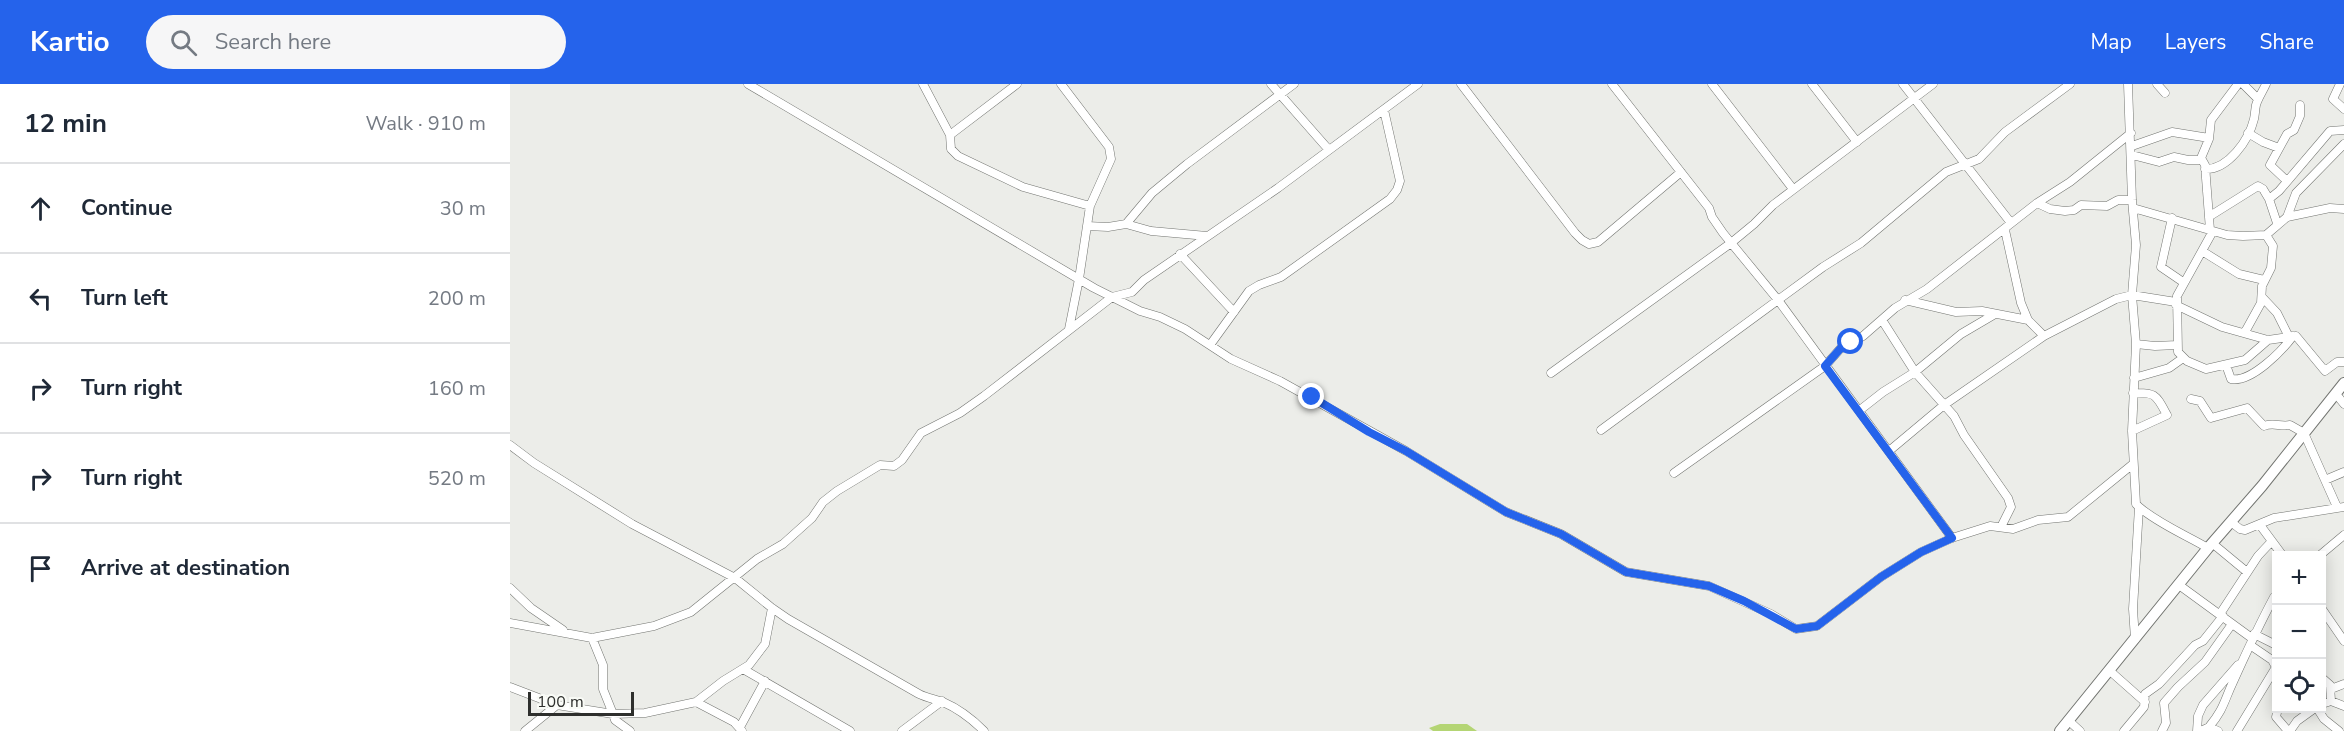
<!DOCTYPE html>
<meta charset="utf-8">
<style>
body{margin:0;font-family:"Nunito Sans",sans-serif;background:#f6f6f7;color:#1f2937}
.controls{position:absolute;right:18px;bottom:18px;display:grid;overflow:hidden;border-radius:0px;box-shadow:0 3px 15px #0003}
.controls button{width:54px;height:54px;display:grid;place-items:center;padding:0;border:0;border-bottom:2px solid #e0e1e3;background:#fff;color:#1f2937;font:30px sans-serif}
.scale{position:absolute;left:18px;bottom:15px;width:106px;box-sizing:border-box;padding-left:6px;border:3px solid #2e2f2d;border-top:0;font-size:16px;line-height:21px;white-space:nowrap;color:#2e2f2d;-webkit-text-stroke:4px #f9fbf6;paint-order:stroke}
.stop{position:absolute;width:18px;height:18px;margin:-14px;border:4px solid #2563eb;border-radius:50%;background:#fff}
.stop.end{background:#2563eb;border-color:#fff;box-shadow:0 2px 6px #0008}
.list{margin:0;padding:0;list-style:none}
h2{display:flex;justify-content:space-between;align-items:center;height:78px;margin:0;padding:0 24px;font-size:26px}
h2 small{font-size:20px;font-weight:400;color:#747a83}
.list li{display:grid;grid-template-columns:39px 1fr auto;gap:18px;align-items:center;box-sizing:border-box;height:90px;padding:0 24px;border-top:2px solid #e0e1e3}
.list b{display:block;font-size:22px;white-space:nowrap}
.list em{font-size:20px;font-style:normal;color:#747a83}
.icon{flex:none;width:33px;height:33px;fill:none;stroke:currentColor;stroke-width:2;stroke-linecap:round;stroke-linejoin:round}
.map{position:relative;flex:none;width:1834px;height:647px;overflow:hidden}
header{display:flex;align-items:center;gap:36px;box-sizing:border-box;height:84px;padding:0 30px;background:#2563eb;color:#fff}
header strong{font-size:28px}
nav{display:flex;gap:33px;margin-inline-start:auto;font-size:21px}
.search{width:420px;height:54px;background:#f6f6f7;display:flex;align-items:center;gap:15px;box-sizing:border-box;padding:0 21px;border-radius:33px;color:#747a83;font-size:22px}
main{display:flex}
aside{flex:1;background:#fff}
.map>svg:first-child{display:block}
</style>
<header>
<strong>Kartio</strong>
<div class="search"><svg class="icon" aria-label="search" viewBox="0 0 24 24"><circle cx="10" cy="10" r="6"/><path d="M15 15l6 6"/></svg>Search here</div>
<nav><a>Map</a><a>Layers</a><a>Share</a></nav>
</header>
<main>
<aside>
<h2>12 min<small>Walk · 910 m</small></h2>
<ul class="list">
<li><svg class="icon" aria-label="ahead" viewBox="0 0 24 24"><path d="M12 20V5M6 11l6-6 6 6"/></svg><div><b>Continue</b></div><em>30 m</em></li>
<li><svg class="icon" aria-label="left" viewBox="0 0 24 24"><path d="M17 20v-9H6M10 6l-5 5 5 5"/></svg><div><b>Turn left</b></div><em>200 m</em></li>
<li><svg class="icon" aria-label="right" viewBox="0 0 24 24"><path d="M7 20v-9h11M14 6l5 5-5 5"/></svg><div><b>Turn right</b></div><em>160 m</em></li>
<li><svg class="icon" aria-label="right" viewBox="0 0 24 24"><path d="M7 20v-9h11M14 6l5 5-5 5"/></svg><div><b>Turn right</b></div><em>520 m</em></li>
<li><svg class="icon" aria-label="arrive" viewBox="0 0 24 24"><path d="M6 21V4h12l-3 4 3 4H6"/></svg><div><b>Arrive at destination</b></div></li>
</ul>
</aside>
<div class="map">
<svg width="1834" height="647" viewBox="0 0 1834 647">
<rect width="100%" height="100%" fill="#ecede9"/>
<path fill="#b4d574" d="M930 640H957L967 647H923L919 644Z"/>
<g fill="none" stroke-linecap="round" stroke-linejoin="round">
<g stroke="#737571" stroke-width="9">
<path id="street" d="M238 0 584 204 630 227 650 233 675 245 721 275 770 297 896 367 996 428 1051 450 1116 488 1199 502 1261 530 1286 545 1307 542 1371 493 1411 468 1442 454 1480 442 1503 445 1528 436 1558 433 1623 380
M413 0 440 51 441 65 448 72 513 103 580 122
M551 0 599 63 601 75 580 122 569 195 559 245
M761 0 819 66
M951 0 1065 149 1072 156 1079 160 1088 158 1171 88
M1102 0 1199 124 1202 133 1213 149 1268 216 1442 454
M1202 0 1283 105
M1302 0 1347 58
M1393 0 1501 139
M1618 0 1622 116 1626 161 1622 211 1626 260 1622 347 1626 420 1629 423 1623 525 1625 555
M1647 0 1655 9
M1733 0 1748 15
M1830 0 1823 15 1834 25
M1738 49 1753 58 1769 64
M440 51 507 0
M1622 62 1662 48 1699 54
M1622 71 1649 78 1664 73 1678 76H1692
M1695 85C1718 86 1739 56 1744 35 1745 31 1745 26 1746 21 1748 14 1753 7 1756 0
M1776 96 1760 81 1777 50 1784 46 1790 32V21
M1527 119 1560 98 1621 49
M1623 124 1717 151 1733 152 1756 151 1777 133 1820 124 1834 125
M1700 132 1748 102 1753 105 1759 115
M1777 133 1786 109 1834 60
M1662 134 1651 183 1673 198
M1767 139 1759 115 1769 107 1820 47 1834 46
M616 140 642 109 677 80 784 0
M577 142 598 143 616 140 641 147 697 152
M1495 146 1511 219 1518 236 1534 252
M1700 146 1695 81 1691 74 1699 55 1701 36 1728 0
M1703 147 1667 212 1668 268 1677 277 1696 285 1735 276 1758 256
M1692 167 1729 190 1754 196
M670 170 724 228
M1752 213 1767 229 1779 253
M1395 216 1446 228 1472 227 1518 236
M1666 221 1712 243 1758 256 1786 252 1815 287 1827 278H1834
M1372 236 1405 288 1444 332 1454 351 1498 414 1501 423 1491 443
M1735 248 1751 219 1752 202 1761 184 1763 162 1756 151
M1626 260 1645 262 1667 261
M700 261 739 207 749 201 771 193 880 115 887 106 890 97 874 26
M1716 281 1721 295C1741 299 1772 267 1783 252
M1041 289 1221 159 1244 140 1263 121 1423 0
M1624 294 1659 284 1673 274
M1826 310 1834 320
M1681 315 1690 317 1701 334 1737 324 1754 342C1763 338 1770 343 1780 341L1794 349 1827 423
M1350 326 1373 308 1405 288 1451 250 1485 230
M1091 346 1313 183 1351 159 1436 88 1469 75 1495 48 1560 0
M1622 347 1657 331C1646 311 1646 308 1623 309
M0 361 24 379 122 440 225 494 262 524 278 535 409 610C417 614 425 615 433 618 447 624 463 636 474 647
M1379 367 1434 321 1534 252 1606 215 1622 211 1666 218
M1164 389 1315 282 1330 265 1353 252 1385 224 1417 205 1527 119 1540 125 1555 127 1564 126 1571 121 1597 122 1608 116H1622
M1815 396 1834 388
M1629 423C1649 440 1674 450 1698 464
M1721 438 1730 445 1735 446 1764 434 1834 423
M1750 441 1773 472
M1702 459 1737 488
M1809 472 1834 451
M1669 501 1743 555
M0 504 21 524 53 546
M1812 525 1834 557
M1710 530 1748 472 1762 457
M0 539 82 554 144 542 181 528 247 475 273 460 302 434 313 418 327 407 370 381 384 382 392 376 411 349 450 329 474 312 602 213 622 208 634 196 768 104 908 0
M1744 550 1766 561
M82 554 93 581V605L103 630 135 629 186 618 224 638 232 647
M233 585 340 647
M1600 587 1635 618
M1812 594 1820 601 1821 617
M0 603 47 621 103 630 105 636 120 647
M1821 605 1834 600
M186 618 213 597 239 581 255 560 262 524
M1812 620 1821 617 1834 622
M1768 624 1766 633 1778 647
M1807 624 1814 635 1829 647
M1559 637 1570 647
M230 643 255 597
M1699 643C1714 625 1714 617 1723 598 1736 569 1749 541 1764 513
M15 647 47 621
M392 647 432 617
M1614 647 1634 623 1635 610 1649 600 1685 561 1693 557 1713 532
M1652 647 1656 639 1654 619 1668 603 1695 578 1722 540
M1687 647 1688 632 1693 621 1728 581
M1691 647 1699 643 1708 647
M1727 647 1766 583 1762 576 1740 561
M1780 647 1787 637 1805 624"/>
</g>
<g stroke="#737571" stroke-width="12">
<path id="secondary" d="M1550 647 1698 464 1752 402 1834 299"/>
</g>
<use href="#street" stroke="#fff" stroke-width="8"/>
<use href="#secondary" stroke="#fff" stroke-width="10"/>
</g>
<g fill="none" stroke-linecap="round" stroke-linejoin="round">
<path stroke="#2563eb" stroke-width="8" d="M802 313 859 348 896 367 996 428 1051 450 1116 488 1199 502 1234 517 1286 545 1307 542 1371 493 1411 468 1442 454 1315 282 1330 265 1341 258"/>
</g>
</svg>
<div class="controls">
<button>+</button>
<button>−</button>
<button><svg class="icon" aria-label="locate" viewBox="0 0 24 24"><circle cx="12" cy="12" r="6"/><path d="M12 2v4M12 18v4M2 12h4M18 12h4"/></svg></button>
</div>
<div class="scale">100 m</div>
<div class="stop" style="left:1341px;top:258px"></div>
<div class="stop end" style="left:802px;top:313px"></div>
</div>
</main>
